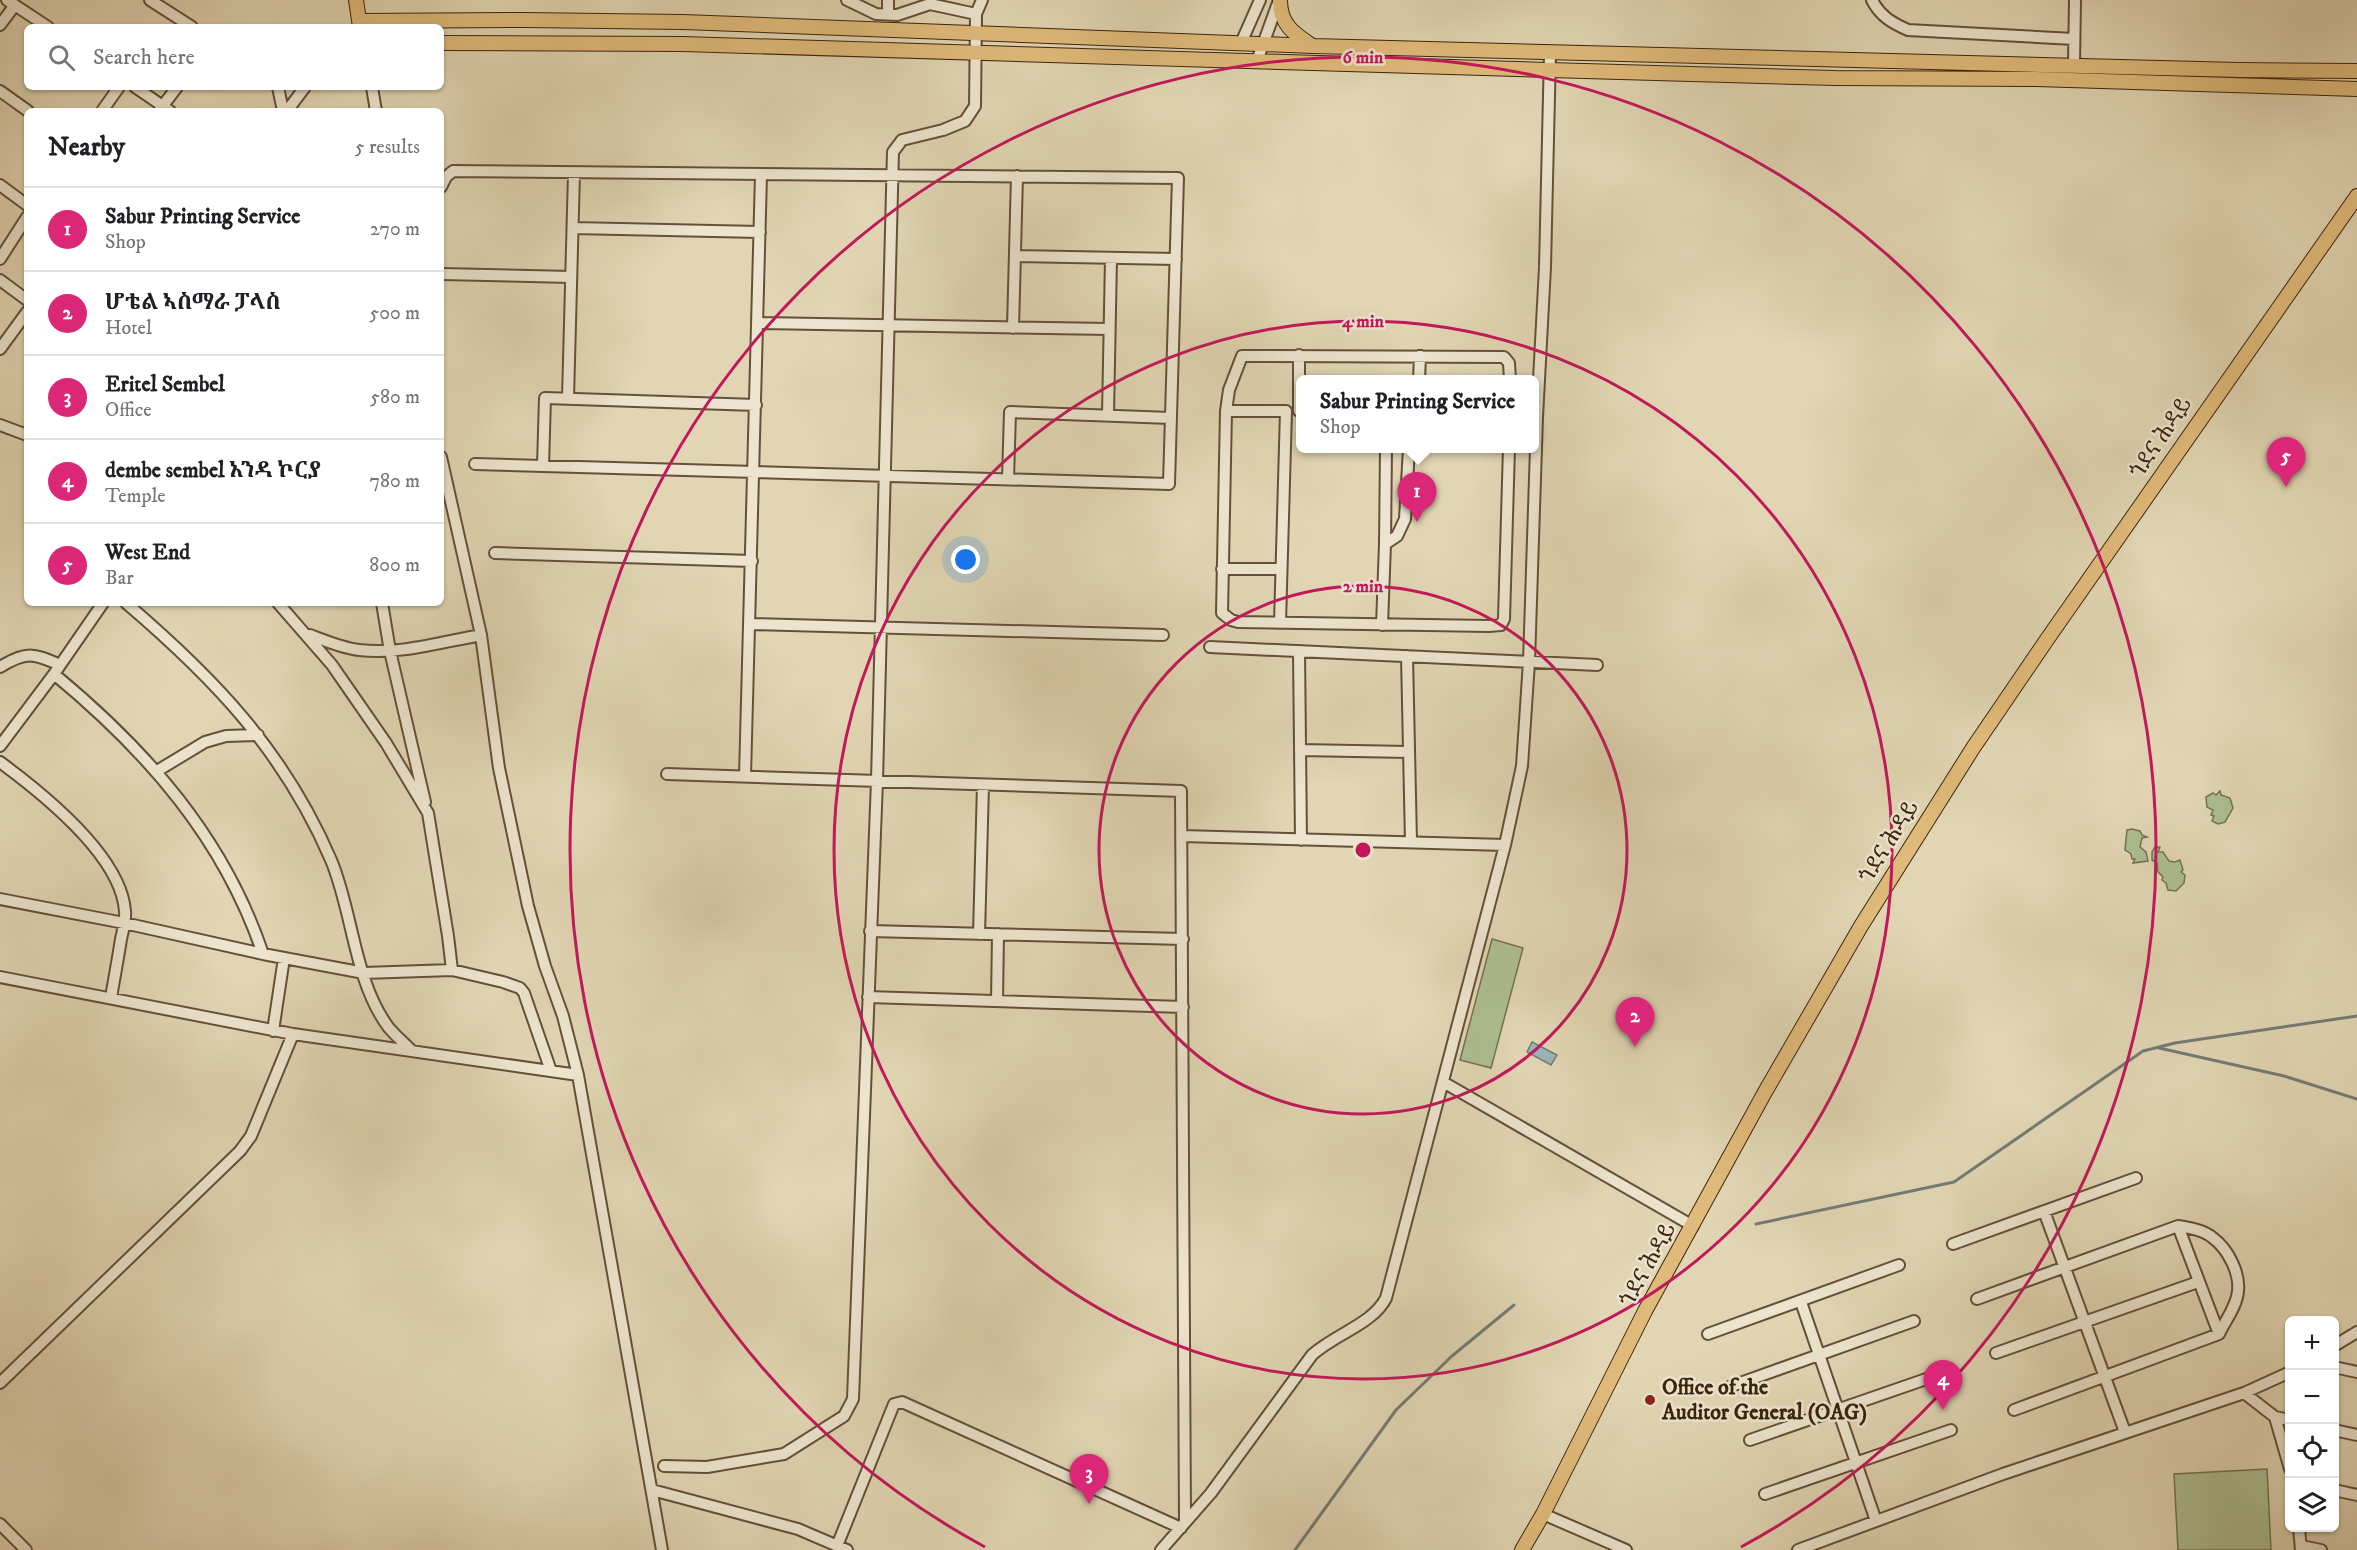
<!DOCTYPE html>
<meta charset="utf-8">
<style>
body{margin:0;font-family:"IM FELL DW Pica","Noto Serif Ethiopic",serif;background:#f6f6f6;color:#202124}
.controls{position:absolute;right:18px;bottom:18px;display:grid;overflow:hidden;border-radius:9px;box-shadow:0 2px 4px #0004}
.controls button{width:54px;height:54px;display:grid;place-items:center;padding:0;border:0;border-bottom:2px solid #e0e0e0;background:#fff;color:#202124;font:30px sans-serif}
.you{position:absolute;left:966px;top:560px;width:21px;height:21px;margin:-15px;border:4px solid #fff;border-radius:50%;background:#1a73e8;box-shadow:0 0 0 9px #1a73e833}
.badge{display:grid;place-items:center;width:39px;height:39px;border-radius:50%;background:#db2777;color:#fff;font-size:20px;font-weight:700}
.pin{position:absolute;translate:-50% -50px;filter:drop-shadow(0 2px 3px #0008)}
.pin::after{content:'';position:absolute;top:32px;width:21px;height:18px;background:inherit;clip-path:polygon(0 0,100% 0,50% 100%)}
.popup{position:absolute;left:1296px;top:375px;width:243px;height:78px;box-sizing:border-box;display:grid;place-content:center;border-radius:9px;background:#fff;filter:drop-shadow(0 2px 4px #0005);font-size:20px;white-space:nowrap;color:#757577}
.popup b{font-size:22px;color:#202124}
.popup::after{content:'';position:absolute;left:50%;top:100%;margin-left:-12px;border:12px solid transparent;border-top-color:#fff}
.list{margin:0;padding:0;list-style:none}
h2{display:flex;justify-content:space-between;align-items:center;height:78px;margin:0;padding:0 24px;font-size:26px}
h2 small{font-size:20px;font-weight:400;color:#757577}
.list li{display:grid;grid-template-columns:39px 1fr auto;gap:18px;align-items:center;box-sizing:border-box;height:84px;padding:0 24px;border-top:2px solid #e0e0e0}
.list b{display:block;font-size:22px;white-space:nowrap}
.list p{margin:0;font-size:20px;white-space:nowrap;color:#757577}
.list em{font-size:20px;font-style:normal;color:#757577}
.icon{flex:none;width:33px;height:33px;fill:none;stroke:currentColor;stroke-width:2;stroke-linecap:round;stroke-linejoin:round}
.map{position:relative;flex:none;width:2357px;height:1550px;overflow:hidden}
.search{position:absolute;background:#fff;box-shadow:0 2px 4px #0004;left:24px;top:24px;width:420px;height:66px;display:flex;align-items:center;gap:15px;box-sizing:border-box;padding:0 21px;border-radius:9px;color:#757577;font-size:22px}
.panel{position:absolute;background:#fff;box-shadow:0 2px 4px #0004;left:24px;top:108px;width:420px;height:498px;border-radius:9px}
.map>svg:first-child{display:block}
</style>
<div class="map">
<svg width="2357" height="1550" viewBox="0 0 2357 1550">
<rect width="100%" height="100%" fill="#e1d5b3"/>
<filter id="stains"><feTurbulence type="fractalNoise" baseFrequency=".00333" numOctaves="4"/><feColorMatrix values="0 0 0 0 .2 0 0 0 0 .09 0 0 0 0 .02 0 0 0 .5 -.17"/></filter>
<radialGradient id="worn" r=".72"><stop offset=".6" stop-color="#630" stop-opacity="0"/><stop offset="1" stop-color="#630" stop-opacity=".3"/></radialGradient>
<path fill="#acbe91" stroke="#747150" stroke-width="1.5" d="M2220 791 2221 795 2230 798 2233 808 2225 822 2218 824 2212 821 2214 816 2211 815 2213 810 2207 807 2206 797 2213 793 2216 795Z
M2132 829 2140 831 2142 835 2147 837 2142 838 2140 847 2146 852 2148 861 2133 863 2135 859H2132L2131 854 2125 850 2127 830Z
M2155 847H2160L2158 852H2163L2169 861 2175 862 2180 860 2183 870 2181 872 2185 875 2184 883 2176 891 2168 890 2166 883 2162 880 2163 877 2158 872 2157 863 2152 860V852Z
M1492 939 1523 948 1491 1068 1460 1060Z
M2267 1469 2271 1550H2178L2174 1474Z"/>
<path fill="#9ab6b8" stroke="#747c74" stroke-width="1.5" d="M1532 1042 1557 1055 1551 1065 1527 1052Z"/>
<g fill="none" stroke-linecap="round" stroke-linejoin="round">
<path stroke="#747c74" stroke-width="3" d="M2159 1048 2284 1076 2357 1099
M1756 1224 1954 1182 2143 1051 2175 1043 2357 1016
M1295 1550 1396 1410 1452 1356 1514 1305"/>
<g stroke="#655038" stroke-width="14">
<path id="minor" d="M7 0 48 27
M150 0 192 27
M847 0 876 14 897 15 930 4 976 14
M1872 0C1880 16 1892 23 1908 30L2074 39
M888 14V0
M0 25 15 5
M1241 43 1260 0
M1257 61 1279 0
M2074 65 2075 0
M135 87 170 111
M278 87 283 111
M372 87 376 111
M0 91 28 111
M102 111 119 87
M159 111 177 87
M287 111 305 87
M0 185 27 205
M441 187 446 177 453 171 1178 178 1169 484 475 464
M573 228 760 232
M1015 256 1176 259
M0 259 27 217
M441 274 571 277
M0 280 27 300
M757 323 1109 329
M1013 328 1017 176
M0 349 27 312
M1299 355V411
M1419 380 1420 356
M568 398 574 173
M1226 411H1286L1280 623
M1108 415 1111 258
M1534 417H1537L1545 267 1550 53
M0 425 27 435
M1509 448 1504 619 1501 625 1489 626 1238 622 1231 620 1222 613 1226 411 1229 390 1242 356 1504 357 1509 363 1510 380
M441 457 481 635 499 768 528 906 545 966 563 1016 578 1075 662 1550
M543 466 545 398 756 405
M1008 479 1010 412 1171 418
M1385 544 1386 448
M495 553 752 561
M1222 569H1280
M126 603C215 679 284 751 331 860 353 912 354 982 389 1028 396 1036 404 1043 411 1050
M278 603 332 665 386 743 428 813 448 936 452 970
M382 603 390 651 425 802
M750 624 1163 635
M1382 625 1385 544 1397 536 1405 519 1409 448
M310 635C326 641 342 648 359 650 399 655 442 642 481 635
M1210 647 1597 665
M1299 651 1301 840
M1407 656 1411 842
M0 667C26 651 33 653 60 665
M54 674C147 751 224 838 263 954
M0 746 54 674 103 603
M1300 750 1409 752
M0 762C42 793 121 856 125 911 126 920 123 930 121 939 118 959 114 979 111 998
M157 771 205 742 226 736 258 735
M667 774 1181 791 1185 1521
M745 776 761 175
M1182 836 1505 845
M0 899 124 923 263 954 364 973 452 970 503 982 520 988 524 993 551 1071
M870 931 1183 939
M979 934 983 785
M0 977 293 1034 578 1075
M868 997 1183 1007
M997 1001 998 934
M273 1031 284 958
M1443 1082 1693 1226
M2044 1211 2125 1432
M2178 1226 2219 1334
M1953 1244 2136 1178
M1977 1299 2178 1226C2190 1228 2204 1230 2213 1238 2228 1249 2240 1273 2238 1291 2237 1306 2225 1321 2219 1334L2014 1410
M1801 1302 1876 1521
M1708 1334 1899 1265
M2334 1346 2357 1332
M1996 1353 2198 1282
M2334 1367 2357 1372
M0 1383 240 1151 251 1136 293 1034
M1729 1387 1914 1321
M2244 1393 2275 1417 2290 1469
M2275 1417 2290 1420
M2334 1430 2357 1435
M1750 1440 1932 1377
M664 1466 707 1467 784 1454 844 1416 853 1399 877 781 893 152 902 140 943 130 965 121 975 106 976 14 982 0
M652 1490 798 1529 847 1550
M2334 1490 2357 1495
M1765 1494 1951 1430
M1543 1514 1626 1550
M0 1524 26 1550
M2299 1528 2301 1550
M837 1546 894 1404 902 1402 1181 1528
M2301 1546 2321 1550
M1161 1550 1211 1493 1312 1355C1335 1334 1373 1324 1386 1298L1505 845 1522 766 1529 662 1537 417
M1798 1550 2003 1474 2244 1393 2290 1372"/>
</g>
<g stroke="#3c240f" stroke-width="16">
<path id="major" d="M356 0 360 27
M1280 0C1280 24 1293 33 1311 45
M359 21 525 20 683 22 1313 46 2239 70 2357 71
M441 43 683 44 1549 70 1835 78 2036 79 2357 89
M1522 1550 1543 1514 1645 1311 1765 1092 1861 926 1973 748 2048 638 2357 196"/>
</g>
<use href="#minor" stroke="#ece4ce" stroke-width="10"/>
<use href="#major" stroke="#e0ba7a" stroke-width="14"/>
</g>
<g fill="none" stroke="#c2185b" stroke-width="3">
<circle cx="1363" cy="850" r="264"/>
<circle cx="1363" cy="850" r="529"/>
<path d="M985 1547A793 793 0 1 1 1741 1547"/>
</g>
<circle fill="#8f2418" stroke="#ece4ce" stroke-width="2" cx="1650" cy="1400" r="6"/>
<g text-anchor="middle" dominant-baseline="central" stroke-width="5" stroke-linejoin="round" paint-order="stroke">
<g font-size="22" fill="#3c240f" stroke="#ece4ce">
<text transform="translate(2161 438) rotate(-56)">ጎደና ሕዳይ</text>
<text transform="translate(1889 842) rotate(-58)">ጎደና ሕዳይ</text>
<text transform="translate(1648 1265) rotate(-61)">ጎደና ሕዳይ</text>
</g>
<g font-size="22" font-weight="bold" fill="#3c240f" stroke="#ece4ce" text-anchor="start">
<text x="1662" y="1387">Office of the<tspan x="1662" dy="25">Auditor General (OAG)</tspan></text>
</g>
</g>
<circle cx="1363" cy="850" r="9" fill="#c2185b" stroke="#ece4ce" stroke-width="3"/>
<g font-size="18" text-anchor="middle" font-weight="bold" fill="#c2185b" stroke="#ece4ce" stroke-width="5" stroke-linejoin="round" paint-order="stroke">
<text x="1363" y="63">6 min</text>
<text x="1363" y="327">4 min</text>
<text x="1363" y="592">2 min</text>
</g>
<rect width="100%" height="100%" filter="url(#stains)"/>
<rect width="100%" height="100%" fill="url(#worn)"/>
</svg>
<div class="controls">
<button>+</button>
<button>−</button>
<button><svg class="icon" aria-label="locate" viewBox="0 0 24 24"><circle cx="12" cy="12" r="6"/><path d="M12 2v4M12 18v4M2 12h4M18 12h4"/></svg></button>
<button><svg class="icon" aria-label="layers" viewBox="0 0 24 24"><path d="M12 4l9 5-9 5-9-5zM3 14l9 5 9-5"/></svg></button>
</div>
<div class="you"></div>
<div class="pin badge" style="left:1417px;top:522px">1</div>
<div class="popup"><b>Sabur Printing Service</b>Shop</div>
<div class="pin badge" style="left:1635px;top:1047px">2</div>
<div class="pin badge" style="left:1089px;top:1504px">3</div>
<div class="pin badge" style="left:1943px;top:1410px">4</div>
<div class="pin badge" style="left:2286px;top:487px">5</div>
<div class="search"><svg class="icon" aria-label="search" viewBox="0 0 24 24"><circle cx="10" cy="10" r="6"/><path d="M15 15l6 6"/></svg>Search here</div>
<section class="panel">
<h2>Nearby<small>5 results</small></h2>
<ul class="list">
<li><span class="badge">1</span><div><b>Sabur Printing Service</b><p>Shop</p></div><em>270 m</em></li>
<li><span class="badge">2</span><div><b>ሆቴል ኣስማራ ፓላስ</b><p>Hotel</p></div><em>500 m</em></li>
<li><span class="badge">3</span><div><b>Eritel Sembel</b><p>Office</p></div><em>580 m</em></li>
<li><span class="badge">4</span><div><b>dembe sembel አንዳ ኮርያ</b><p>Temple</p></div><em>780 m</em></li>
<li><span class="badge">5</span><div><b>West End</b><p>Bar</p></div><em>800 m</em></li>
</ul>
</section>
</div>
